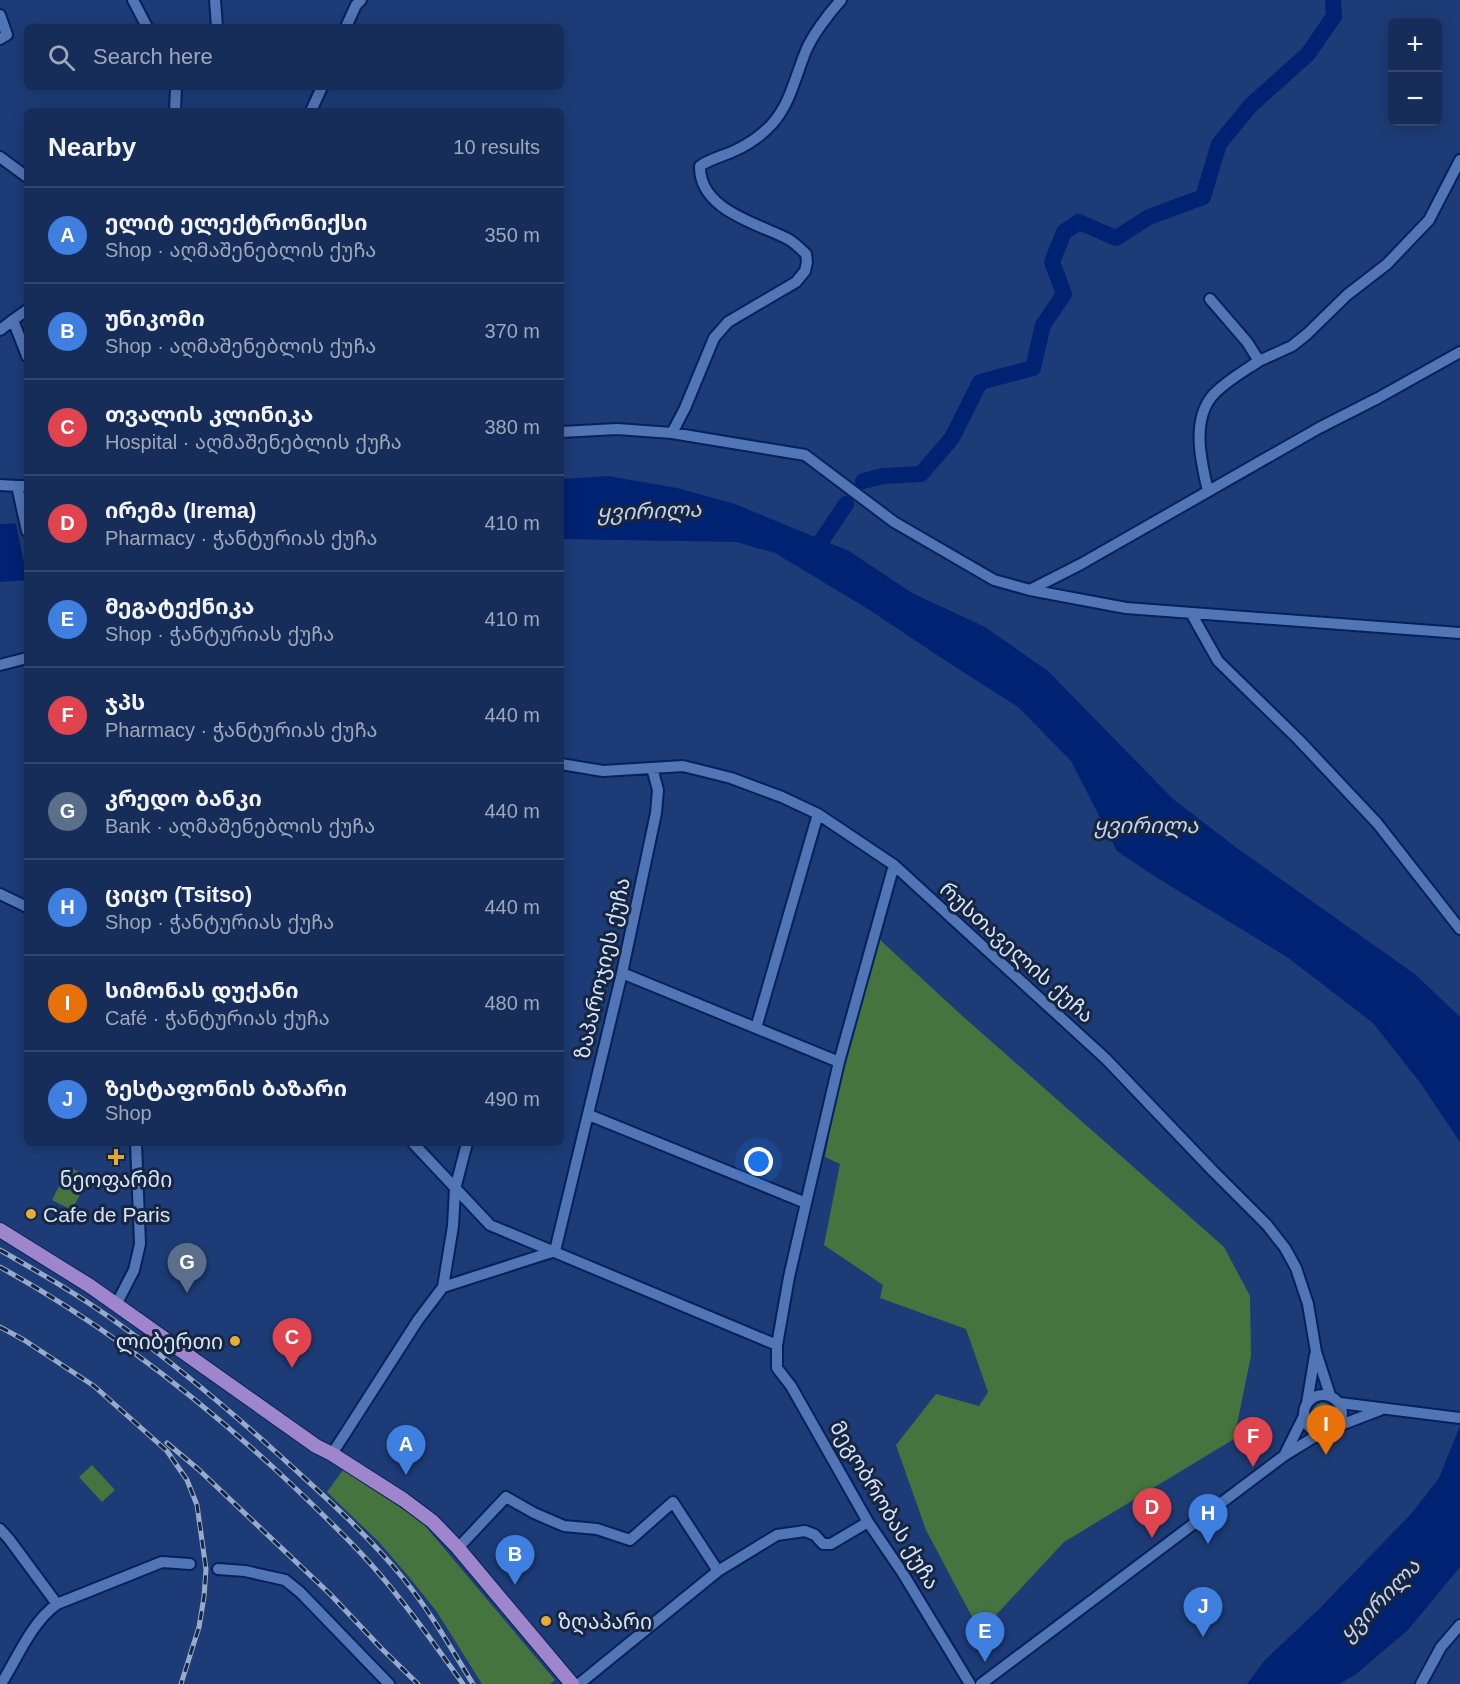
<!DOCTYPE html>
<meta charset="utf-8">
<style>
body{margin:0;font-family:Helvetica,"Noto Sans Georgian",sans-serif;background:#1f355f;color:#f1f3f6}
.controls{position:absolute;right:18px;top:18px;display:grid;overflow:hidden;border-radius:9px;box-shadow:0 3px 15px #0003}
.controls button{width:54px;height:54px;display:grid;place-items:center;padding:0;border:0;border-bottom:2px solid #35496f;background:#162d59;color:#f1f3f6;font:30px sans-serif}
.you{position:absolute;left:759px;top:1162px;width:21px;height:21px;margin:-15px;border:4px solid #fff;border-radius:50%;background:#1a73e8;box-shadow:0 0 0 9px #1a73e833}
.badge{display:grid;place-items:center;width:39px;height:39px;border-radius:50%;background:#e5ad35;color:#fff;font-size:20px;font-weight:700}
.pin{position:absolute;translate:-50% -50px;filter:drop-shadow(0 2px 3px #0008)}
.pin::after{content:'';position:absolute;top:32px;width:21px;height:18px;background:inherit;clip-path:polygon(0 0,100% 0,50% 100%)}
.list{margin:0;padding:0;list-style:none}
h2{display:flex;justify-content:space-between;align-items:center;height:78px;margin:0;padding:0 24px;font-size:26px}
h2 small{font-size:20px;font-weight:400;color:#9ea8ba}
.list li{display:grid;grid-template-columns:39px 1fr auto;gap:18px;align-items:center;box-sizing:border-box;height:96px;padding:0 24px;border-top:2px solid #35496f}
.list b{display:block;font-size:22px;white-space:nowrap}
.list p{margin:0;font-size:20px;white-space:nowrap;color:#9ea8ba}
.list em{font-size:20px;font-style:normal;color:#9ea8ba}
.icon{flex:none;width:33px;height:33px;fill:none;stroke:currentColor;stroke-width:2;stroke-linecap:round;stroke-linejoin:round}
.map{position:relative;flex:none;width:1460px;height:1684px;overflow:hidden}
.search{position:absolute;background:#162d59;box-shadow:0 3px 15px #0003;left:24px;top:24px;width:540px;height:66px;display:flex;align-items:center;gap:15px;box-sizing:border-box;padding:0 21px;border-radius:9px;color:#9ea8ba;font-size:22px}
.panel{position:absolute;background:#162d59;box-shadow:0 3px 15px #0003;left:24px;top:108px;width:540px;height:1038px;border-radius:9px}
.map>svg:first-child{display:block}
</style>
<div class="map">
<svg width="1460" height="1684" viewBox="0 0 1460 1684">
<rect width="100%" height="100%" fill="#1d3c77"/>
<path fill="#45743f" d="M878 938 958 1012 1224 1247 1250 1296 1251 1356 1234 1439 1064 1542 980 1632 926 1530 896 1445 936 1394 979 1406 988 1392 966 1329 880 1298 883 1285 824 1245 840 1164 825 1157 840 1076Z
M69 1167 89 1177 72 1210 52 1200Z
M1313 1413a10 10 0 1 1 20 0a10 10 0 1 1-20 0Z
M92 1465 115 1490 102 1502 79 1477Z
M343 1470 421 1521 555 1680 550 1684H482L437 1612 409 1577 379 1542 327 1492Z"/>
<path fill="#002272" d="M608 476 677 488 735 504 849 551 912 593 985 627 1048 671 1173 799 1237 848 1416 975 1460 1017V1142L1421 1084 1373 1023 1287 957 1159 879 1117 851 1071 761 1018 707 949 663 868 609 775 553 736 542 561 539V479Z
M27 523V580L0 582V524Z
M1460 1426V1567L1408 1630 1355 1675 1339 1684H1247L1265 1660 1318 1610 1411 1514 1439 1478Z"/>
<path fill="#1d3c77" d="M15 520H27V577Z"/>
<g fill="none" stroke-linecap="round" stroke-linejoin="round">
<path stroke="#002272" stroke-width="16" d="M863 481 883 476 921 474 952 438 980 382 1033 368 1043 325 1064 294 1052 262 1064 232 1079 222 1116 238 1149 217 1203 197 1219 144 1251 105 1308 54 1334 16 1333 0
M810 558 846 504"/>
<g stroke="#052159" stroke-width="14">
<path id="minor" d="M133 0 147 27
M215 0 217 27
M0 15 7 35 0 39
M346 27 356 5 361 0
M175 111 176 87
M311 111 322 87
M0 157 27 177
M27 310 13 320 27 356
M0 330 13 320
M1259 361 1292 346 1307 334 1347 295 1387 264 1429 220 1460 160
M561 432 617 429 672 433 805 455 894 522 994 580 1030 590 1126 608 1460 633
M672 433 685 408 714 338 728 322 796 282 805 271 807 262 806 254C801 249 795 243 788 239 757 223 699 210 700 166 710 159 723 156 734 151 747 145 762 135 772 124 790 104 795 78 805 53 811 37 829 13 841 0
M0 485 17 486
M27 486H17L27 531
M1208 491C1201 462 1191 420 1213 395 1226 381 1244 371 1259 361L1247 342 1210 299
M1030 590 1081 564 1319 428 1378 398 1460 352
M1191 613 1218 661 1298 739 1377 823 1460 929
M0 665 27 658
M561 764 603 771 683 766 731 778 782 797 818 814 894 865 1106 1059 1213 1171 1267 1225 1285 1248 1296 1268 1308 1304 1316 1352 1330 1395
M894 865 839 1062 806 1203 789 1277 777 1345V1368L791 1386 868 1522 902 1572 970 1684
M0 894 27 907
M622 973 839 1062
M756 1028 818 814
M589 1115 806 1203
M413 1143 490 1225 777 1345
M443 1287 453 1226 455 1189 467 1143
M116 1305 134 1270 140 1244 136 1143
M1304 1414a19 19 0 1 1 38 0a19 19 0 1 1-38 0Z
M1307 1403 1315 1355
M1340 1403 1460 1418
M1338 1426 1380 1410
M332 1454 418 1320 443 1287 555 1251 622 973 656 813 658 790 652 768
M1285 1454 1304 1416
M0 1529 9 1539 57 1604
M458 1548 506 1497 534 1513 564 1526 597 1529 630 1540 673 1502 718 1571
M218 1569 245 1571 285 1580 300 1592 389 1684
M1 1684C18 1657 31 1623 57 1604L162 1562 190 1564
M579 1684 718 1571 777 1535 805 1531 815 1535 823 1544H831L868 1522
M981 1684 1285 1455 1321 1433
M1421 1684 1441 1647 1460 1625"/>
</g>
<g stroke="#052159" stroke-width="16">
<path id="major" d="M0 1230 90 1286 316 1446 332 1454 404 1500 432 1521 458 1548 572 1684"/>
</g>
<use href="#minor" stroke="#5275b5" stroke-width="10"/>
<use href="#major" stroke="#9e85cc" stroke-width="14"/>
<g stroke="#97aacc" stroke-width="5">
<path id="rail" d="M0 1250C42 1274 84 1298 123 1327 177 1366 228 1409 278 1454 321 1493 366 1533 403 1578 430 1611 451 1648 473 1684
M0 1267C100 1322 191 1392 275 1469 307 1499 339 1529 369 1562 403 1600 433 1642 463 1684
M0 1327 24 1340 94 1386 167 1451 187 1480 197 1505 206 1569 204 1597 199 1627 181 1684
M167 1443 198 1469 330 1594 381 1648 418 1684"/>
</g>
<use href="#rail" stroke="#172640" stroke-width="3" stroke-dasharray="9" stroke-linecap="butt"/>
</g>
<g fill="#e5ad35" stroke="#172640" stroke-width="2">
<path d="M113 1148h6v6h6v6h-6v6h-6v-6h-6v-6h6z"/>
<circle cx="31" cy="1214" r="6"/>
<circle cx="235" cy="1341" r="6"/>
<circle cx="546" cy="1621" r="6"/>
</g>
<g text-anchor="middle" dominant-baseline="central" stroke-width="6" stroke-linejoin="round" paint-order="stroke">
<g font-size="21" fill="#d7e3f9" stroke="#172640">
<text transform="translate(1017 952) rotate(42)">რუსთაველის ქუჩა</text>
<text transform="translate(602 968) rotate(-77)">ზაპაროჯიეს ქუჩა</text>
<text transform="translate(885 1505) rotate(59)">მეგობრობას ქუჩა</text>
</g>
<g font-size="21" fill="#d7e3f9" stroke="#172640" text-anchor="start">
<text x="116" y="1179" text-anchor="middle">ნეოფარმი</text>
<text x="43" y="1214">Cafe de Paris</text>
<text x="223" y="1341" text-anchor="end">ლიბერთი</text>
<text x="558" y="1621">ზღაპარი</text>
</g>
<g font-size="22" font-style="italic" fill="#c5d2e8" stroke="#172640">
<text transform="translate(649 511) rotate(-2)">ყვირილა</text>
<text x="1146" y="825">ყვირილა</text>
<text transform="translate(1380 1600) rotate(-46)">ყვირილა</text>
</g>
</g>
</svg>
<div class="controls">
<button>+</button>
<button>−</button>
</div>
<div class="you"></div>
<div class="pin badge" style="left:406px;top:1475px;background:#3f7fe0">A</div>
<div class="pin badge" style="left:515px;top:1585px;background:#3f7fe0">B</div>
<div class="pin badge" style="left:292px;top:1368px;background:#e0444e">C</div>
<div class="pin badge" style="left:1152px;top:1538px;background:#e0444e">D</div>
<div class="pin badge" style="left:985px;top:1662px;background:#3f7fe0">E</div>
<div class="pin badge" style="left:1253px;top:1467px;background:#e0444e">F</div>
<div class="pin badge" style="left:187px;top:1293px;background:#5c6f8a">G</div>
<div class="pin badge" style="left:1208px;top:1544px;background:#3f7fe0">H</div>
<div class="pin badge" style="left:1326px;top:1455px;background:#e8710a">I</div>
<div class="pin badge" style="left:1203px;top:1637px;background:#3f7fe0">J</div>
<div class="search"><svg class="icon" aria-label="search" viewBox="0 0 24 24"><circle cx="10" cy="10" r="6"/><path d="M15 15l6 6"/></svg>Search here</div>
<section class="panel">
<h2>Nearby<small>10 results</small></h2>
<ul class="list">
<li><span class="badge" style="background:#3f7fe0">A</span><div><b>ელიტ ელექტრონიქსი</b><p>Shop · აღმაშენებლის ქუჩა</p></div><em>350 m</em></li>
<li><span class="badge" style="background:#3f7fe0">B</span><div><b>უნიკომი</b><p>Shop · აღმაშენებლის ქუჩა</p></div><em>370 m</em></li>
<li><span class="badge" style="background:#e0444e">C</span><div><b>თვალის კლინიკა</b><p>Hospital · აღმაშენებლის ქუჩა</p></div><em>380 m</em></li>
<li><span class="badge" style="background:#e0444e">D</span><div><b>ირემა (Irema)</b><p>Pharmacy · ჭანტურიას ქუჩა</p></div><em>410 m</em></li>
<li><span class="badge" style="background:#3f7fe0">E</span><div><b>მეგატექნიკა</b><p>Shop · ჭანტურიას ქუჩა</p></div><em>410 m</em></li>
<li><span class="badge" style="background:#e0444e">F</span><div><b>ჯპს</b><p>Pharmacy · ჭანტურიას ქუჩა</p></div><em>440 m</em></li>
<li><span class="badge" style="background:#5c6f8a">G</span><div><b>კრედო ბანკი</b><p>Bank · აღმაშენებლის ქუჩა</p></div><em>440 m</em></li>
<li><span class="badge" style="background:#3f7fe0">H</span><div><b>ციცო (Tsitso)</b><p>Shop · ჭანტურიას ქუჩა</p></div><em>440 m</em></li>
<li><span class="badge" style="background:#e8710a">I</span><div><b>სიმონას დუქანი</b><p>Café · ჭანტურიას ქუჩა</p></div><em>480 m</em></li>
<li><span class="badge" style="background:#3f7fe0">J</span><div><b>ზესტაფონის ბაზარი</b><p>Shop</p></div><em>490 m</em></li>
</ul>
</section>
</div>
